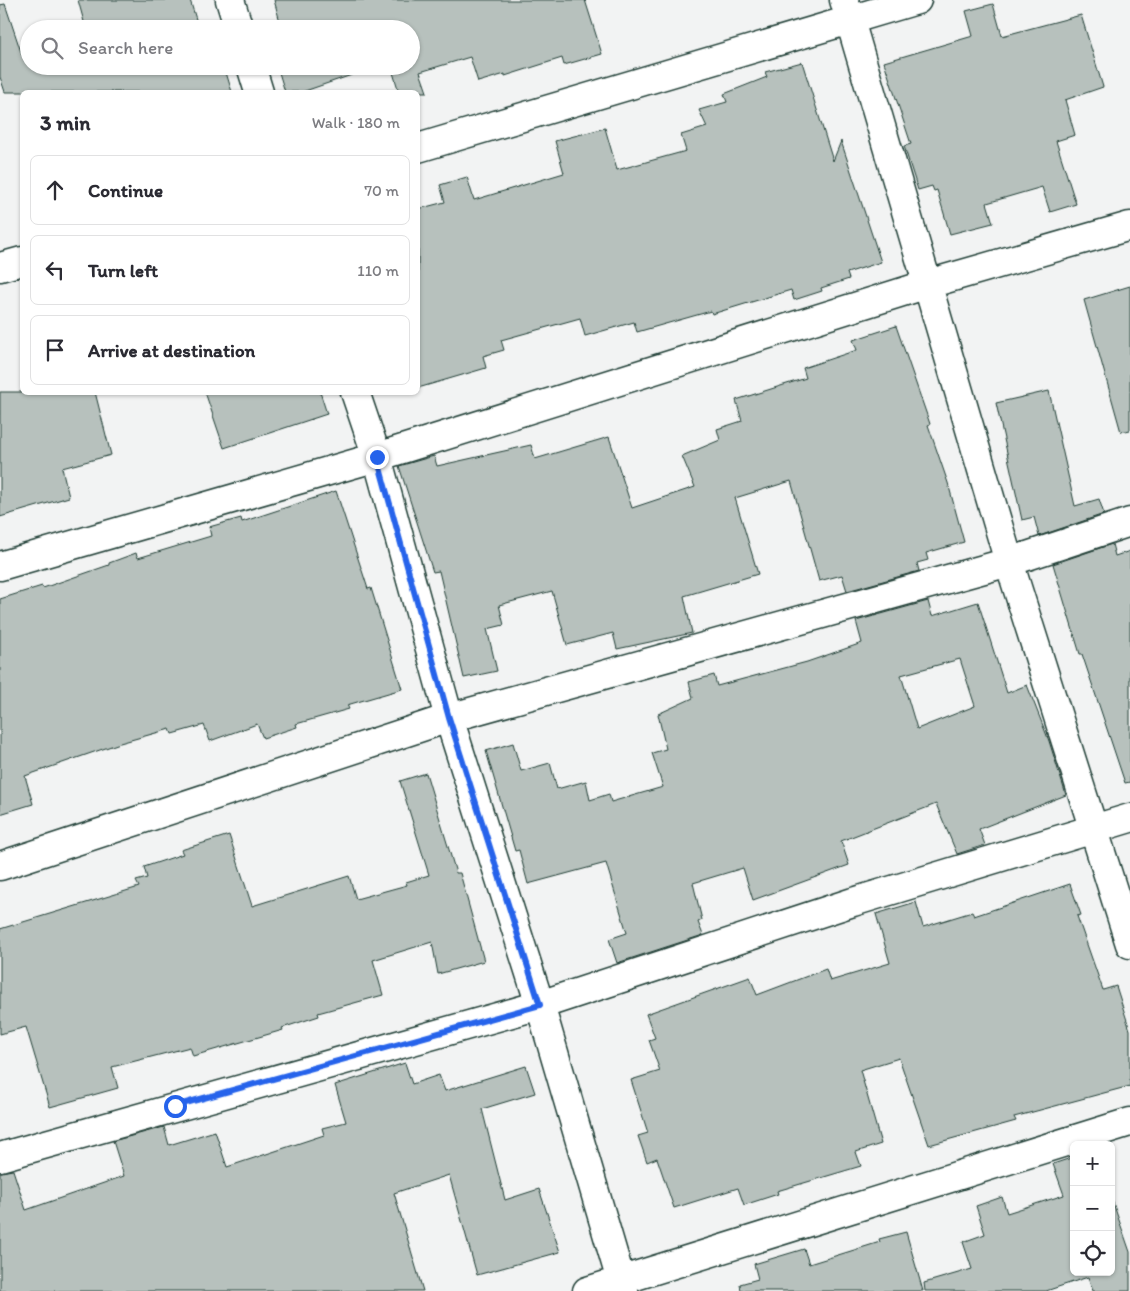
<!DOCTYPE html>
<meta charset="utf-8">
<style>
body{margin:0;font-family:Itim,sans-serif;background:#f2f2f3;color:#2b2b33}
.controls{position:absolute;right:15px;bottom:15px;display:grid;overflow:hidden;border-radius:8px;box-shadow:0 1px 4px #0004}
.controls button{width:45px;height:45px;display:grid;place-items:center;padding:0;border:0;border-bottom:1px solid #e1e1e2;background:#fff;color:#2b2b33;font:25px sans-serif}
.stop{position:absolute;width:15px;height:15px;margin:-11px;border:4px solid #2563eb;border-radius:50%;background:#fff}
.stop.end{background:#2563eb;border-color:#fff;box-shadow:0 1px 5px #0008}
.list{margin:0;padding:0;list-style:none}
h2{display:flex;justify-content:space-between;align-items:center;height:65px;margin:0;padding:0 20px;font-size:21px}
h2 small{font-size:16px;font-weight:400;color:#7c7c81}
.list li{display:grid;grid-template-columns:32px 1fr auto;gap:15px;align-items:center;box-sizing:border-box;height:70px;margin:0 10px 10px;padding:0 10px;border:1px solid #e1e1e2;border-radius:8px}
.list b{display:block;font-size:19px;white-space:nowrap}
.list em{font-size:16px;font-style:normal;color:#7c7c81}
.icon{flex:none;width:28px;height:28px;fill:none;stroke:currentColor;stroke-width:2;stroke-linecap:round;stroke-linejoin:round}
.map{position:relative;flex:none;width:1130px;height:1291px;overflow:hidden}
.search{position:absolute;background:#fff;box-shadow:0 1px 4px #0004;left:20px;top:20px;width:400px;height:55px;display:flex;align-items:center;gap:12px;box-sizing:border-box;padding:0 18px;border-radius:28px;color:#7c7c81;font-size:19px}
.panel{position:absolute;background:#fff;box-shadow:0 1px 4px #0004;left:20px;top:90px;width:400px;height:305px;border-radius:8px}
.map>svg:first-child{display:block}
</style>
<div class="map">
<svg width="1130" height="1291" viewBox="0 0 1130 1291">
<rect width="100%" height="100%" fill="#f2f3f3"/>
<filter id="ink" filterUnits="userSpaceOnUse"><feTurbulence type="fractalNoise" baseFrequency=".02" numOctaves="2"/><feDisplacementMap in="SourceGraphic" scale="10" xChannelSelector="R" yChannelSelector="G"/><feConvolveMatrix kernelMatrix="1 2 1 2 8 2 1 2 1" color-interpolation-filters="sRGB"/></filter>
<g filter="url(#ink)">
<path fill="#b7c1bd" stroke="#1f3d34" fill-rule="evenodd" d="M78 0H190L199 29H86Z
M274 0H585L602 54 564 65 562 58 505 76V74L478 82 470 57 420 72 427 92H399L391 66H411V29H282Z
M5 4 22 55 29 53V66H224L232 92H5L0 77V5Z
M993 4 1002 36 1081 15 1103 87 1065 100 1075 135 1056 141 1076 204 1050 212 1042 187 987 203 993 223 950 234 937 190 934 191 932 186 918 190 904 146 911 144 884 62 973 36 966 11Z
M802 62 833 161 841 141 881 262 847 273 849 279 821 288 822 291 794 300 791 290 712 314 711 311 637 332 634 322 585 336 580 318 501 340 504 350 483 356 486 368 418 388V209L445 202 440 185 467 177 474 200 564 173 555 141 605 128 617 170 686 151 681 135 707 127 699 110 727 102 724 94 767 77 765 72Z
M277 66H378L302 92H285Z
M1130 286V430L1121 432 1084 300Z
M896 326 930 424 928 425 948 483 964 542 926 553 928 560 917 563 919 571 847 591 842 575 819 581 791 481 735 498 758 574 684 596 692 633 617 649 613 633 567 645 552 591 499 605 504 625 487 629 497 671 464 678 439 571 433 572 399 466 434 456 437 466 531 445 535 459 609 437 632 508 695 487 682 456 720 440 717 429 742 421 736 400 806 378 803 368 857 350 853 340Z
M1049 391 1075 506 1099 499 1104 514 1039 536 1034 517 1022 520 996 403Z
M0 392H95L111 455 62 468 69 497 0 517Z
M205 392H320L327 414 224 448Z
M336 491 368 589 371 588 402 689 347 705 349 709 296 724 297 727 263 738 257 724 210 741 204 725 172 734 170 729 120 743 25 776 33 804 0 814V599L42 586 43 588 109 565V563L136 553 138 558 211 536 209 527 241 518 242 522Z
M1112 544 1115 556 1130 551V782L1125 783 1082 654H1080L1053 564Z
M928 601 932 616 978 602 1007 693 1027 685 1049 741 1066 795 979 829 985 845 957 854 936 804 841 841 849 865 753 900 743 868 693 883 702 920 698 922 703 935 617 963 609 939 627 933 606 863 528 884 519 850 515 851 486 751 513 743 521 771 550 763 557 789 586 781 590 800 609 794 611 802 663 787 652 753 666 749 658 714 693 698 689 682 714 675 717 686 807 662 862 643 856 621ZM960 659 975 706 917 729 901 675Z
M426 773 456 873H460L484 961 438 974 432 942 373 960 383 995 318 1013 319 1016 282 1028 283 1030 193 1056 190 1047 112 1067 118 1088 50 1107 26 1027 0 1034V929L139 887 136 881 147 878 144 867 183 854 181 850 229 835 252 906 349 876 356 899 407 885 406 882 429 875 400 781Z
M1070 884 1081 915 1077 916 1103 990 1116 986 1130 1030V1086L1014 1117 1016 1121 929 1145 899 1058 860 1070 881 1144 856 1152 861 1166 777 1191 778 1194 744 1205 738 1188 674 1208 657 1158 647 1162 638 1136 648 1133 631 1080 660 1071 649 1040 655 1038 646 1014 750 977 757 995 826 969 830 981 890 963 876 914 916 902 923 927 972 912 974 916Z
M405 1063 412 1084 439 1075 445 1091 526 1066 535 1093 482 1109 505 1200 539 1189 560 1252 477 1275 449 1175 394 1193 423 1291H0V1172L13 1170 26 1210 124 1176 113 1141 164 1127 169 1145 215 1131 227 1167 324 1135 322 1128 346 1122 335 1085Z
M1074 1157V1272H1111V1197L1130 1252V1291H1093L1088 1277 1046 1291H925L924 1283 972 1269 963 1242 985 1234 976 1206 1002 1197 1007 1213 1064 1195 1053 1164Z
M906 1232 923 1291H741L740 1284 758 1279 754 1264 804 1249 809 1264 880 1242 879 1239Z"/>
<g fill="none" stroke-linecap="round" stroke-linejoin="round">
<g stroke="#1f3d34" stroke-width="31">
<path id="minor" d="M230 0 239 29
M844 0 1009 562 1130 944
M251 66 259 92
M418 148 917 0
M0 267 22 261
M355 392 377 457 449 718 540 1005 624 1291
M0 566 377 457 928 284 1130 226
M0 866 449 718 1009 562 1130 522
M0 1157 540 1005 853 902 1130 818
M587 1291 1130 1122"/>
</g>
<use href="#minor" stroke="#fff" stroke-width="28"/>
</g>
</g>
<g fill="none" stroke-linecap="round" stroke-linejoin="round" filter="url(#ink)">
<path stroke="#2563eb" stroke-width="6" d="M175 1106 540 1005 449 718 377 457"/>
</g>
</svg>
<div class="controls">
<button>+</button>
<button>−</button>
<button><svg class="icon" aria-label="locate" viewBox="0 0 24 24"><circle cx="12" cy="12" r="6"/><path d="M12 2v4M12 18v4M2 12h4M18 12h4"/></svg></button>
</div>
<div class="stop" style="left:175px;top:1106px"></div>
<div class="stop end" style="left:377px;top:457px"></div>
<div class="search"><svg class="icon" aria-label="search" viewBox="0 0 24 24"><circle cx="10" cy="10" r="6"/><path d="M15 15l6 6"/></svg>Search here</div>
<section class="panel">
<h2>3 min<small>Walk · 180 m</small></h2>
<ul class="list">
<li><svg class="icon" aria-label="ahead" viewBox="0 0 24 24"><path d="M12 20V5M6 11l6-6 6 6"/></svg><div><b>Continue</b></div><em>70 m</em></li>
<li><svg class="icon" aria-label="left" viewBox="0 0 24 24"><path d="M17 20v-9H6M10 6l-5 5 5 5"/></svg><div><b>Turn left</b></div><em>110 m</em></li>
<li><svg class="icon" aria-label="arrive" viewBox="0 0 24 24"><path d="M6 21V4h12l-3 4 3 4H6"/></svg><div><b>Arrive at destination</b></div></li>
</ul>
</section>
</div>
